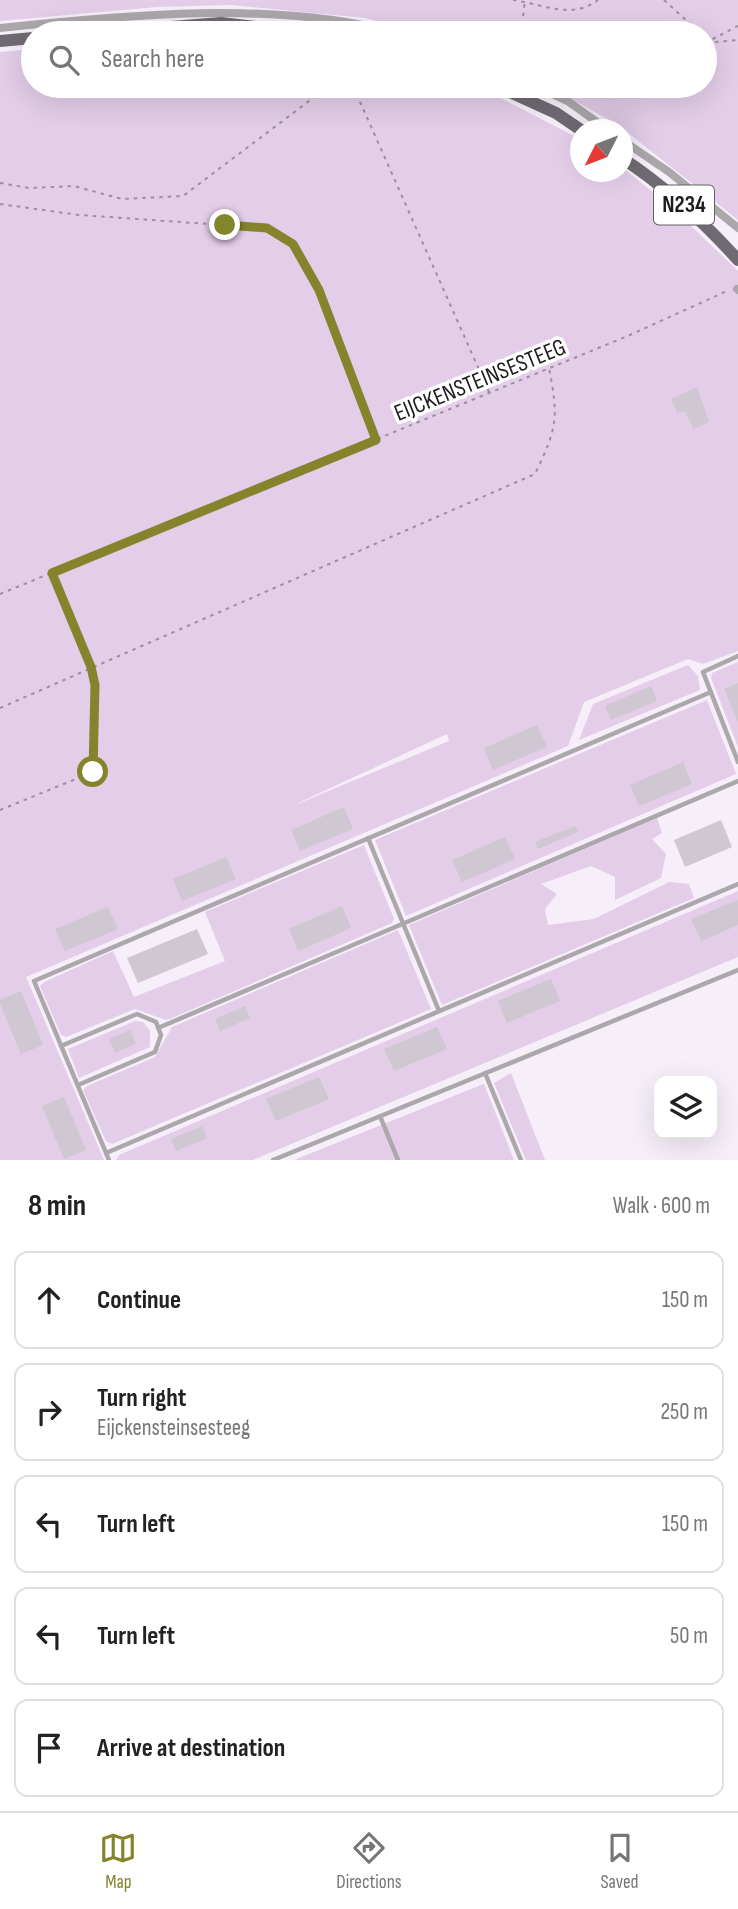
<!DOCTYPE html>
<meta charset="utf-8">
<style>
body{margin:0;font-family:"Sofia Sans Condensed",sans-serif;background:#f6f6f6;color:#222}
.controls{position:absolute;right:21px;bottom:21px;display:grid;overflow:hidden;border-radius:14px;box-shadow:0 7px 28px #0002}
.controls button{width:63px;height:63px;display:grid;place-items:center;padding:0;border:0;border-bottom:2px solid #e0e0e0;background:#fff;color:#222;font:35px sans-serif}
.compass{position:absolute;left:570px;top:119px;width:63px;height:63px;border-radius:50%;background:#fff;box-shadow:0 7px 28px #0002;rotate:228deg}
.stop{position:absolute;width:21px;height:21px;margin:-16px;border:5px solid #84842d;border-radius:50%;background:#fff}
.stop.end{background:#84842d;border-color:#fff;box-shadow:0 2px 7px #0008}
.list{margin:0;padding:0;list-style:none}
h2{display:flex;justify-content:space-between;align-items:center;height:91px;margin:0;padding:0 28px;font-size:30px}
h2 small{font-size:23px;font-weight:400;color:#767676}
.list li{display:grid;grid-template-columns:46px 1fr auto;gap:21px;align-items:center;box-sizing:border-box;height:98px;margin:0 14px 14px;padding:0 14px;border:2px solid #e0e0e0;border-radius:14px}
.list b{display:block;font-size:26px;white-space:nowrap}
.list p{margin:0;font-size:23px;white-space:nowrap;color:#767676}
.list em{font-size:23px;font-style:normal;color:#767676}
.icon{flex:none;width:38px;height:38px;fill:none;stroke:currentColor;stroke-width:2;stroke-linecap:round;stroke-linejoin:round}
.map{position:relative;flex:none;width:738px;height:1160px;overflow:hidden}
.search{position:absolute;background:#fff;box-shadow:0 7px 28px #0002;left:21px;right:21px;top:21px;height:77px;display:flex;align-items:center;gap:18px;box-sizing:border-box;padding:0 24px;border-radius:38px;color:#767676;font-size:26px}
.sheet{height:651px;background:#fff}
nav{display:flex;justify-content:space-around;align-items:center;box-sizing:border-box;height:98px;border-top:2px solid #e0e0e0;background:#fff;font-size:19px;color:#767676}
nav a{display:grid;justify-items:center;gap:4px}
nav .on{color:#84842d}
.map>svg:first-child{display:block}
</style>
<div class="map">
<svg width="738" height="1160" viewBox="0 0 738 1160">
<rect width="100%" height="100%" fill="#f6eef8"/>
<path fill="#e3cde9" fill-rule="evenodd" d="M0 0H738V220L617 124 547 86H705V33H416L366 18 231 5 157 7 0 21Z
M33 49V86H477L580 139V172H622L623 168 669 205 738 271V651L703 664 688 659 584 702 568 746 26 977 104 1160H0V52ZM447 734 449 741 297 804 298 803Z
M738 662V747L711 678 712 673Z
M688 665 698 676 700 690 579 740 593 704Z
M707 700 736 774 406 916 375 840Z
M657 818 662 833 652 839 666 854 661 878 615 900V877L591 866 541 884 557 894 545 909 548 925 594 919 669 882 689 884 694 898 442 1005 409 925Z
M364 845 394 919 392 923 172 1018 166 1020 135 1009 66 1037 61 1035 40 986 44 982 113 951 134 997 225 961 205 912Z
M738 891V957L253 1160H116L119 1155Z
M398 930 431 1009 112 1144 106 1141 83 1090 87 1086 155 1057 172 1027Z
M135 1021 143 1022 150 1031V1047L79 1078 68 1049Z
M511 1073 545 1160H526L494 1083Z
M484 1084 514 1160H294L481 1085Z"/>
<path fill="#cfc7d1" d="M697 387 709 422 693 429 685 411 677 413 671 399Z
M738 683V722L724 689Z
M651 686 657 701 611 720 605 706Z
M537 725 547 747 493 770 484 748Z
M683 762 692 784 639 806 630 785Z
M344 807 353 829 300 851 291 830Z
M721 820 732 847 685 867 674 840Z
M575 826 578 832 538 849 535 842Z
M505 837 515 859 462 882 452 860Z
M226 857 236 879 182 901 173 879Z
M738 900V925L701 941 691 919Z
M342 906 351 928 298 951 289 929Z
M108 907 118 929 65 951 55 929Z
M197 929 208 954 138 983 127 958Z
M551 979 560 1001 507 1023 498 1001Z
M21 991 43 1045 21 1054 0 1004V1000Z
M245 1006 250 1018 220 1031 215 1019Z
M437 1027 447 1049 394 1071 384 1049Z
M130 1030 136 1044 115 1053 109 1039Z
M319 1077 329 1099 276 1121 266 1099Z
M64 1097 86 1150 64 1159 42 1106Z
M202 1126 207 1138 176 1151 171 1139Z"/>
<g fill="none" stroke-linecap="round" stroke-linejoin="round">
<path stroke="#98929a" stroke-width="2" stroke-dasharray="3.5 5" stroke-linecap="butt" d="M513 0C542 4 572 20 598 0
M664 0 700 33
M521 33 525 0
M705 37 709 41
M715 42 738 40
M705 43 738 26
M353 86 489 392
M575 86 592 93 608 86
M0 183 29 188 74 186 122 199 183 196 329 86
M0 204 79 215 267 228 293 244 319 290 375 439
M0 594 630 335 729 290
M0 708 535 474C557 428 559 419 549 368
M0 810 93 772 95 686 91 668 52 574"/>
<path stroke="#aba7ab" stroke-width="4.5" d="M738 656 703 672 738 762
M368 838 439 1011
M158 1028 738 781
M61 1046 137 1014 156 1022 161 1035 155 1052 78 1085
M485 1073 521 1160
M380 1116 398 1160
M106 1153 738 884
M109 1160 34 981 711 692
M273 1160 738 970"/>
<path stroke="#aba7ab" stroke-width="8" d="M0 28C123 15 277 0 397 33
M535 86 569 102 608 130
M622 140 669 172 738 228
M737 289 738 290"/>
<path stroke="#706a72" stroke-width="12" d="M95 33 221 23 309 33
M0 41 33 38
M497 86 556 113 581 130
M622 158C666 187 703 221 738 260"/>
</g>
<g fill="none" stroke-linecap="round" stroke-linejoin="round">
<path stroke="#84842d" stroke-width="9" d="M93 772 95 685 91 667 52 573 376 440 319 290 293 244 267 228 225 225"/>
</g>
<g text-anchor="middle" dominant-baseline="central" stroke-width="7" stroke-linejoin="round" paint-order="stroke">
<rect fill="#fff" stroke="#625f62" stroke-width="2" x="654" y="185.5" width="60" height="39" rx="5"/>
<g font-size="23" font-weight="bold" fill="#1e1b1f">
<text x="684" y="205">N234</text>
</g>
<g font-size="24" fill="#1e1b1f" stroke="#fff">
<text transform="translate(480 380) rotate(-22)">EIJCKENSTEINSESTEEG</text>
</g>
</g>
</svg>
<div class="controls">
<button><svg class="icon" aria-label="layers" viewBox="0 0 24 24"><path d="M12 4l9 5-9 5-9-5zM3 14l9 5 9-5"/></svg></button>
</div>
<svg class="compass" viewBox="-18 -18 36 36"><path d="M0-13l5 13h-10z" fill="#e53935"/><path d="M0 13l5-13h-10z" fill="#767676"/></svg>
<div class="stop" style="left:93px;top:772px"></div>
<div class="stop end" style="left:225px;top:225px"></div>
<div class="search"><svg class="icon" aria-label="search" viewBox="0 0 24 24"><circle cx="10" cy="10" r="6"/><path d="M15 15l6 6"/></svg>Search here</div>
</div>
<section class="sheet">
<h2>8 min<small>Walk · 600 m</small></h2>
<ul class="list">
<li><svg class="icon" aria-label="ahead" viewBox="0 0 24 24"><path d="M12 20V5M6 11l6-6 6 6"/></svg><div><b>Continue</b></div><em>150 m</em></li>
<li><svg class="icon" aria-label="right" viewBox="0 0 24 24"><path d="M7 20v-9h11M14 6l5 5-5 5"/></svg><div><b>Turn right</b><p>Eijckensteinsesteeg</p></div><em>250 m</em></li>
<li><svg class="icon" aria-label="left" viewBox="0 0 24 24"><path d="M17 20v-9H6M10 6l-5 5 5 5"/></svg><div><b>Turn left</b></div><em>150 m</em></li>
<li><svg class="icon" aria-label="left" viewBox="0 0 24 24"><path d="M17 20v-9H6M10 6l-5 5 5 5"/></svg><div><b>Turn left</b></div><em>50 m</em></li>
<li><svg class="icon" aria-label="arrive" viewBox="0 0 24 24"><path d="M6 21V4h12l-3 4 3 4H6"/></svg><div><b>Arrive at destination</b></div></li>
</ul>
</section>
<nav>
<a class="on"><svg class="icon" aria-label="map" viewBox="0 0 24 24"><path d="M3 6l6-2 6 2 6-2v14l-6 2-6-2-6 2zM9 4v14M15 6v14"/></svg>Map</a>
<a><svg class="icon" aria-label="directions" viewBox="0 0 24 24"><path d="M12 3l9 9-9 9-9-9zM9 14v-3h6M13 9l2 2-2 2"/></svg>Directions</a>
<a><svg class="icon" aria-label="saved" viewBox="0 0 24 24"><path d="M7 4h10v16l-5-4-5 4z"/></svg>Saved</a>
</nav>
